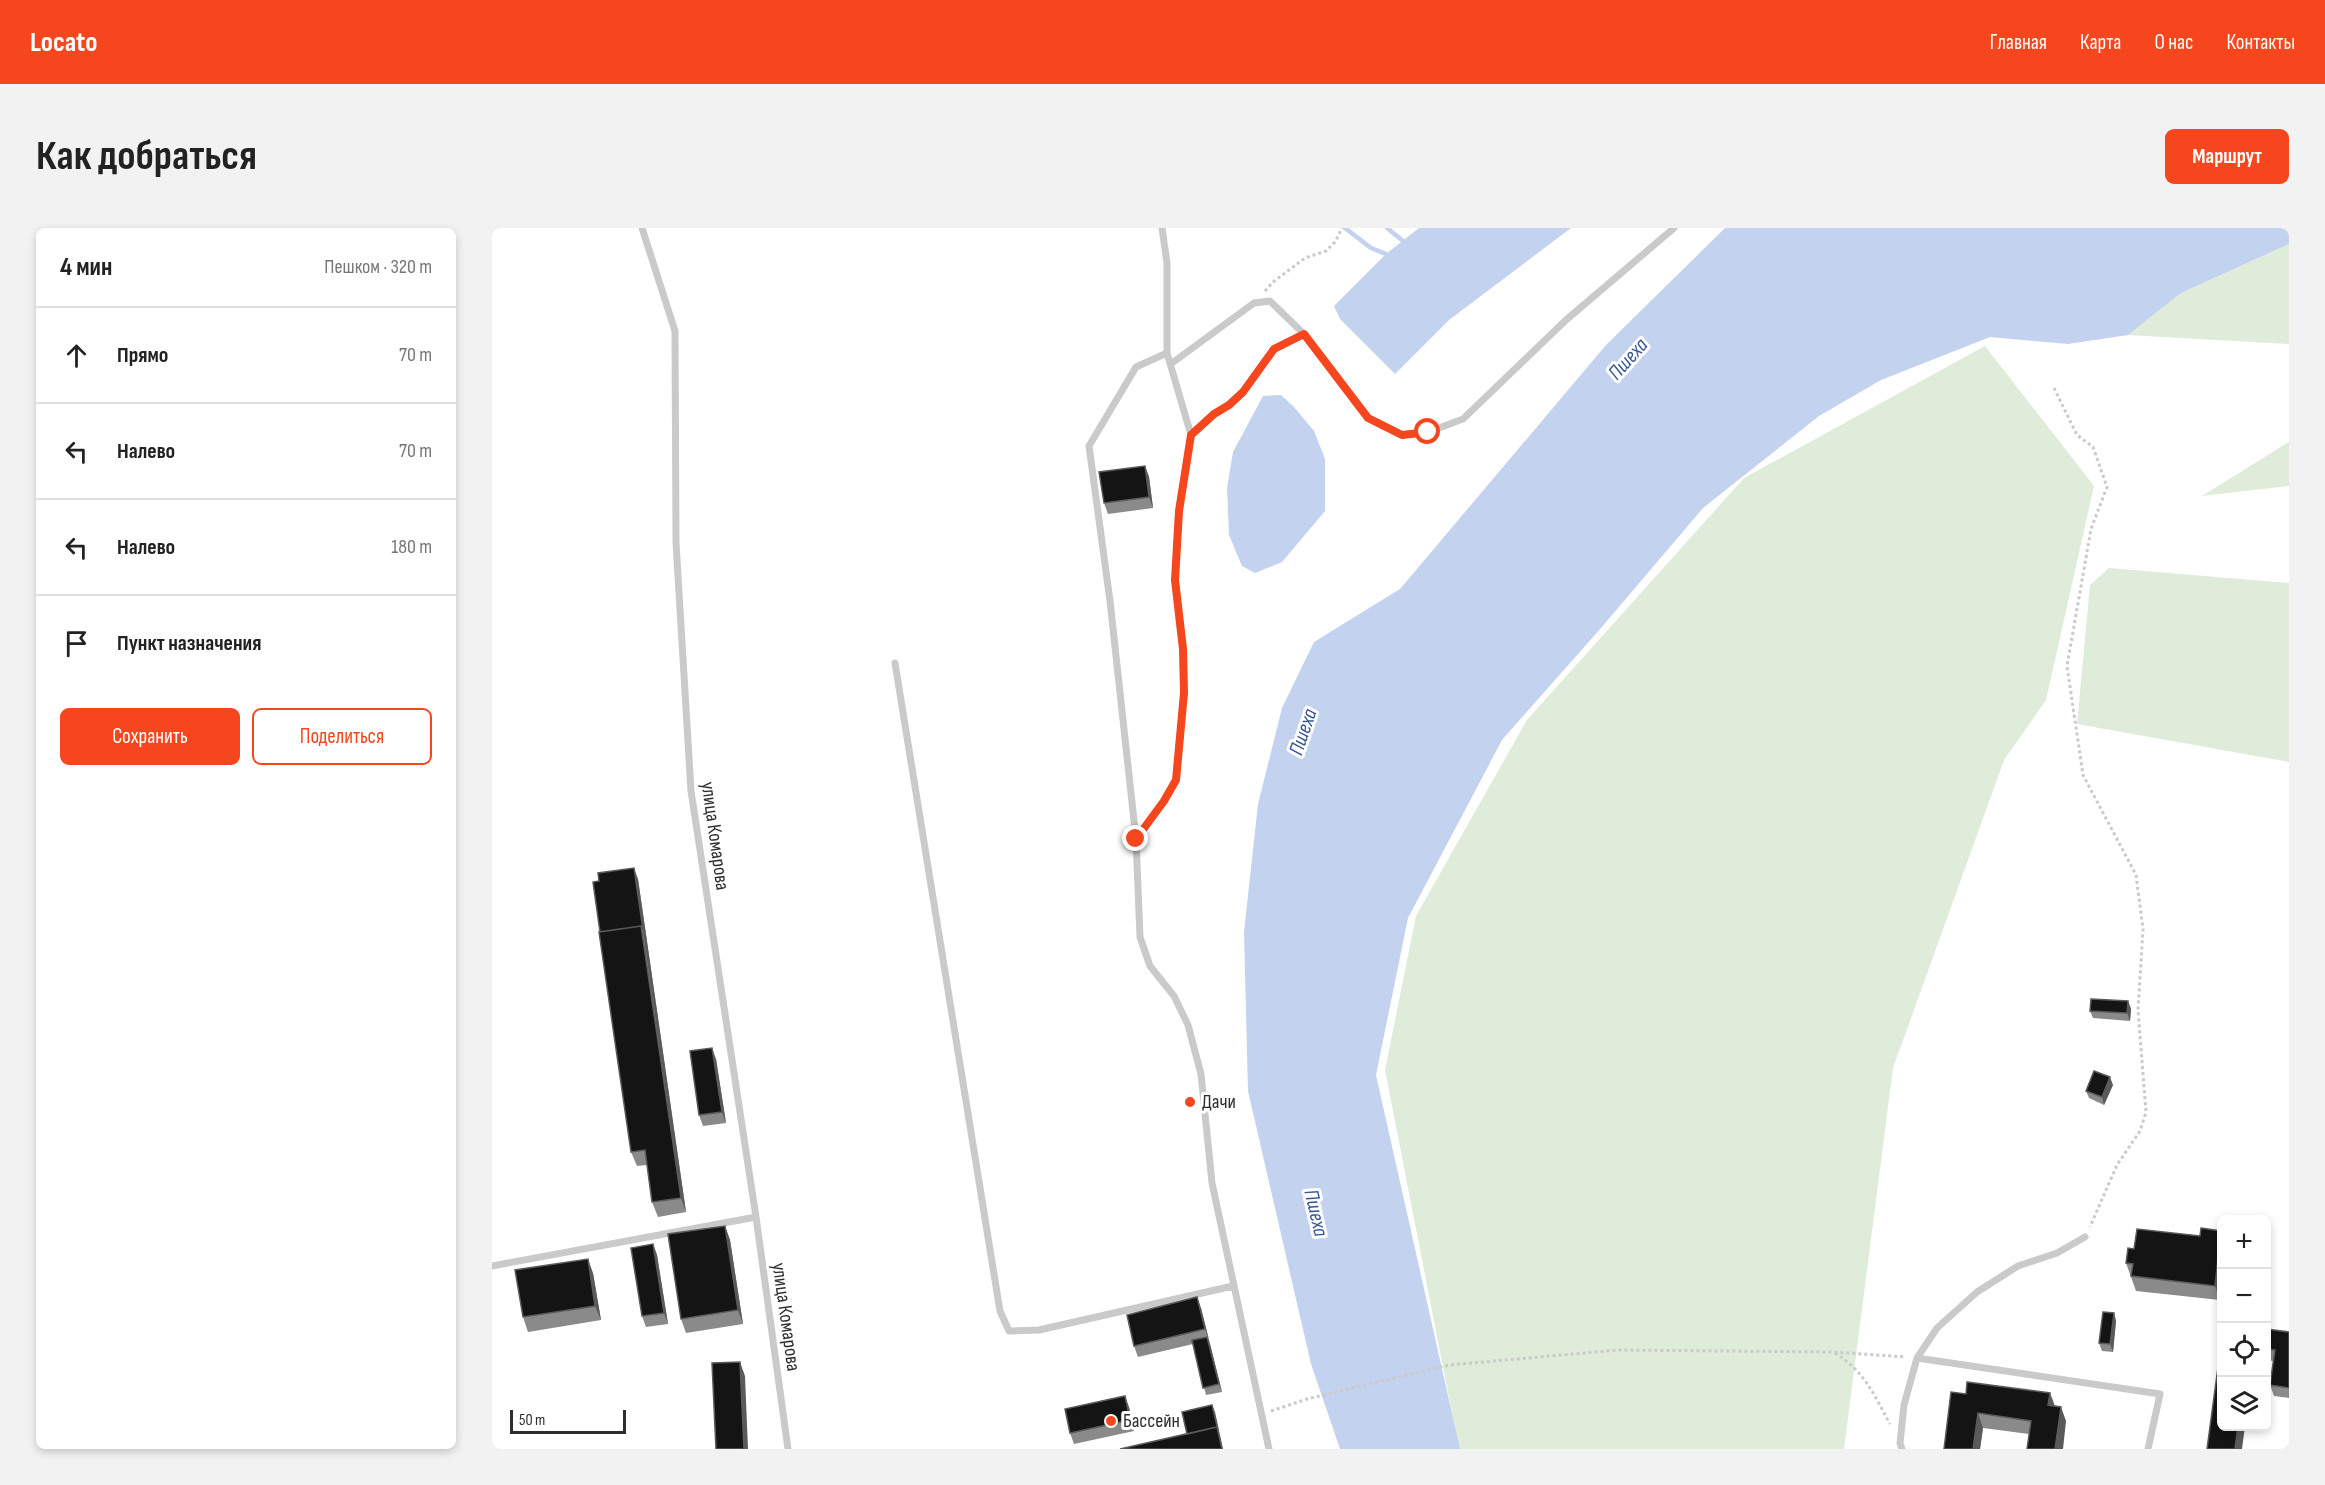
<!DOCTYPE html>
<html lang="ru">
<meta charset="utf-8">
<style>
body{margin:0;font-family:"Sofia Sans Condensed",sans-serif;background:#f2f2f2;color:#222}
.controls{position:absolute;right:18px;bottom:18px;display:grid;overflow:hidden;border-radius:9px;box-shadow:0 3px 9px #0003}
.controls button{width:54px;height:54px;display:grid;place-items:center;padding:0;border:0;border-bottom:2px solid #e0e0e0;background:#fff;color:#222;font:30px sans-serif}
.scale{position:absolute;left:18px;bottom:15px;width:116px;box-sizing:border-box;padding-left:6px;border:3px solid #2d2d2d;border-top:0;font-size:16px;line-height:21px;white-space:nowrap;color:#2d2d2d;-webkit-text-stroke:4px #fff;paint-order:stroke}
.stop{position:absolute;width:18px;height:18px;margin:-14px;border:4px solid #f6461d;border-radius:50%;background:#fff}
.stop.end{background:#f6461d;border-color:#fff;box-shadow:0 2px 6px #0008}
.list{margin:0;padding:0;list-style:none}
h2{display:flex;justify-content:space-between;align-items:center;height:78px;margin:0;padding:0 24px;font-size:26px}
h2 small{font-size:20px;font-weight:400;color:#767676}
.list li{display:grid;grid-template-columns:39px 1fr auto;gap:18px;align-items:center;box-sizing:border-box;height:96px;padding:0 24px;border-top:2px solid #e0e0e0}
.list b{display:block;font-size:22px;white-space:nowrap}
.list em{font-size:20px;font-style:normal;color:#767676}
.actions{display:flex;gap:12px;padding:18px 24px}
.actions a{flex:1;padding:14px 0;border:2px solid #f6461d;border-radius:9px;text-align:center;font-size:21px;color:#f6461d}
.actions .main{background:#f6461d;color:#fff}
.icon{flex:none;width:33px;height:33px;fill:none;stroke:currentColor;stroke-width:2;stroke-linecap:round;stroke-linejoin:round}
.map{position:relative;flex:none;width:1797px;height:1221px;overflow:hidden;border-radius:9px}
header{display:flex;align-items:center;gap:36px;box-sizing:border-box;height:84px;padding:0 30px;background:#f6461d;color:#fff}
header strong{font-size:28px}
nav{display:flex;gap:33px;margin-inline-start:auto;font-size:21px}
.intro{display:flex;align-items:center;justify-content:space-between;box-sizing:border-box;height:144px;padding:0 36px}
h1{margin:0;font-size:42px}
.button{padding:15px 27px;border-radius:9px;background:#f6461d;color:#fff;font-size:21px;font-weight:700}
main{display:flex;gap:36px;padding:0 36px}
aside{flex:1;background:#fff;border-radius:9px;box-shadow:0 3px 9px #0003}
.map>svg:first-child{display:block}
</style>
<header>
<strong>Locato</strong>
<nav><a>Главная</a><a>Карта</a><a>О нас</a><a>Контакты</a></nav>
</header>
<div class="intro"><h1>Как добраться</h1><a class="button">Маршрут</a></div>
<main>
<aside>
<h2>4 мин<small>Пешком · 320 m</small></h2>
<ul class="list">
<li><svg class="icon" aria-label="ahead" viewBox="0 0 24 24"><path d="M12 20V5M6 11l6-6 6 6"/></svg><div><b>Прямо</b></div><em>70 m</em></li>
<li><svg class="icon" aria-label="left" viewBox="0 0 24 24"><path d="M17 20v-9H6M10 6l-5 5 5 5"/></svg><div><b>Налево</b></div><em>70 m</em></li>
<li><svg class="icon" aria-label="left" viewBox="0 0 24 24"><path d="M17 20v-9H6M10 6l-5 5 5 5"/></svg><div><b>Налево</b></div><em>180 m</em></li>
<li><svg class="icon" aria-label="arrive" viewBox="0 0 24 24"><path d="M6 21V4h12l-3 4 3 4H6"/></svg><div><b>Пункт назначения</b></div></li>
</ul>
<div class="actions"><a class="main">Сохранить</a><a>Поделиться</a></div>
</aside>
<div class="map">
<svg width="1797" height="1221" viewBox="0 0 1797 1221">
<rect width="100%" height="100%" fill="#fff"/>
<path fill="#deecd9" d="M1797 16V116L1636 107 1689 65Z
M1493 118 1602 258 1554 472 1512 532 1401 840 1352 1221H967L893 842 924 688 1035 492 1252 250Z
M1797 214V258L1710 268Z
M1617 340 1797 355V534L1585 496 1598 357Z"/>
<path fill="#c3d2ee" d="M927 0H1079L957 92 903 146 848 91 842 78 894 26Z
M1233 0H1797V16L1689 65 1636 107 1576 116 1498 109 1389 152 1327 188 1211 280 1109 400 1010 512 916 690 884 847 968 1221H848L819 1136 756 863 752 704 766 576 790 480 822 414 908 361 1114 117Z
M789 167 802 179 822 203 833 231V283L790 334 763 345 750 338 737 307 735 260 741 224 771 168Z"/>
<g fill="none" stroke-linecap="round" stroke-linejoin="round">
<path stroke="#c3d2ee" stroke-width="4.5" d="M853 0 879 20 894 26
M895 0 911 13"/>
<path stroke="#cacaca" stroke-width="3" stroke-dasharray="3 3" stroke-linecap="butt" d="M773 63 781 54 813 30 834 23 843 14 850 0
M1562 160 1585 207 1601 219 1615 259 1599 301 1575 438 1591 547 1644 647 1651 701 1646 782 1654 884 1648 903 1625 937 1598 999
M1343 1125C1373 1144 1381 1165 1398 1196
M779 1183 815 1171 957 1137 1126 1122 1341 1124 1414 1129"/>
<path stroke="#cacaca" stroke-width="7" d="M150 0 183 103 184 315 199 563 264 989 296 1221
M670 0 675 35V125L699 207 687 283 683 352 691 421 692 465 684 552 672 573 644 611 648 709 658 738 682 768 696 797 709 846 720 955 777 1221
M680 135 762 75 778 73 812 106 876 190 910 207 936 204 971 191 1074 92 1182 0
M699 207 722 186 737 177 751 164 782 121 812 106
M403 435 508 1083 517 1103 547 1102 741 1058
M644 611 618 373 597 218 644 139 675 125
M0 1038 264 989
M1425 1130 1668 1166 1656 1221
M1410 1221 1408 1215 1412 1177 1425 1130 1445 1100 1485 1064 1526 1038 1565 1025 1593 1009"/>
</g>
<path fill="#8a8a8a" d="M653 238 657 249 661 280 616 286 612 275Z
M146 651 194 984 166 989 160 974 155 937 145 938 139 924Z
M1636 773 1639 781 1638 793 1601 790 1598 783Z
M224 831 234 895 211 898 207 887Z
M1621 857 1612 877 1597 870 1594 863Z
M233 998 238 1012 251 1096 194 1105 189 1091Z
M1708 1008 1728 1072 1644 1063 1634 1035Z
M161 1016 165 1027 176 1096 154 1099 150 1088Z
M101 1045 109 1092 36 1104 31 1089Z
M709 1080 730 1164 714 1167 701 1116 646 1129 642 1118Z
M1622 1085 1624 1093 1621 1124 1610 1123 1607 1115Z
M1774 1101 1797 1104V1170L1782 1168 1778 1157 1781 1133 1774 1132Z
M1558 1165 1563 1178 1574 1193 1537 1206 1491 1200 1488 1221H1452L1474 1166Z
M637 1179 642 1203 582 1216 578 1205Z"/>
<path fill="#5a5a5a" d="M653 238 657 249 661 280 657 269Z
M142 640 146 651 194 984 189 970Z
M1636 773 1639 781 1638 793 1635 785Z
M220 820 224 831 234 895 230 884Z
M1618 849 1621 857 1612 877 1610 869Z
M233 998 238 1012 251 1096 246 1082Z
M1729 1003 1730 1058 1728 1072 1723 1058Z
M161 1016 165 1027 176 1096 172 1085Z
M96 1031 101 1045 109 1092 103 1078Z
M705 1069 709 1080 717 1112 713 1101Z
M1622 1085 1624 1093 1621 1124 1618 1116Z
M715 1109 718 1116 730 1164 727 1156Z
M248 1134 253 1148 256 1221H252Z
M1558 1165 1563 1179 1556 1177Z
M633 1168 637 1179 642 1203 638 1192Z
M720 1177 723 1184 731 1221H730Z
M1569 1179 1574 1193 1571 1221H1563Z
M1486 1185 1491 1200 1488 1221H1481Z
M1746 1198H1753L1750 1221H1743Z"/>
<path fill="#141414" stroke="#5a5a5a" stroke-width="1.5" d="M653 238 657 269 612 275 607 244Z
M142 640 151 702 149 698 108 704 101 654 107 653 106 645Z
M149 698 189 970 160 974 153 922 139 924 107 704Z
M1599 771 1636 773 1635 785 1598 783Z
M220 820 230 884 207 887 198 823Z
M1602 843 1618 849 1610 869 1594 863Z
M233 998 246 1082 189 1091 176 1006Z
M1709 1000 1729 1003 1723 1058 1639 1048 1641 1036 1634 1035 1636 1020 1642 1021 1645 1001 1708 1008Z
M161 1016 172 1085 150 1088 139 1020Z
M96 1031 103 1078 31 1089 23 1042Z
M705 1069 713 1101 642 1118 635 1087Z
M1611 1084 1622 1085 1618 1116 1607 1115Z
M1774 1101 1797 1104V1160L1778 1157 1783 1122 1774 1121Z
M715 1109 727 1156 711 1160 700 1112Z
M1727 1132 1730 1133V1198H1746L1743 1221H1715Z
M248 1134 252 1221H224L220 1135Z
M1475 1154 1558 1165 1556 1177 1569 1179 1563 1221H1535L1539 1193 1486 1185 1481 1221H1452L1459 1164 1474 1166Z
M633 1168 638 1192 578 1205 573 1181Z
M720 1177 726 1202 725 1199 695 1206 690 1184Z
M725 1199 730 1221H628Z"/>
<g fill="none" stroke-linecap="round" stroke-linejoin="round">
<path stroke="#f6461d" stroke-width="8" d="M644 611 672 573 684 552 692 465 691 421 683 352 687 283 699 207 722 186 737 177 751 164 782 121 812 106 876 190 910 207 936 204"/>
</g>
<g fill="#f6461d" stroke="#fff" stroke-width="2">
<circle cx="698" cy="874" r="6"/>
<circle cx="619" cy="1193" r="6"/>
</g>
<g text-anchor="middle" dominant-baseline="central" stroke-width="6" stroke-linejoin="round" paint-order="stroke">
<g font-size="20" fill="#2d2d2d" stroke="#fff">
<text transform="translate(223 608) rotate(82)">улица Комарова</text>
<text transform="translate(294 1089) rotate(82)">улица Комарова</text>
</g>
<g font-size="20" fill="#2d2d2d" stroke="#fff" text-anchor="start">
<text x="710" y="874">Дачи</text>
<text x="631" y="1193">Бассейн</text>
</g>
<g font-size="21" font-style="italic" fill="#345697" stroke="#fff">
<text transform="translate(1136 131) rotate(-48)">Пшеха</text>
<text transform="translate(811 504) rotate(-71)">Пшеха</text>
<text transform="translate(824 985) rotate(77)">Пшеха</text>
</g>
</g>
</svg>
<div class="controls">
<button>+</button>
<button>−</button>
<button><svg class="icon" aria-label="locate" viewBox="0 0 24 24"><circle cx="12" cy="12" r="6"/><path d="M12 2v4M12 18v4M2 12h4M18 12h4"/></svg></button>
<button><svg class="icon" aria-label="layers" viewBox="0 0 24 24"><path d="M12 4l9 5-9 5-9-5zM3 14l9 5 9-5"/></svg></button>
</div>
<div class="scale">50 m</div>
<div class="stop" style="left:936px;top:204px"></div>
<div class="stop end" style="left:644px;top:611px"></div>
</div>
</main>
